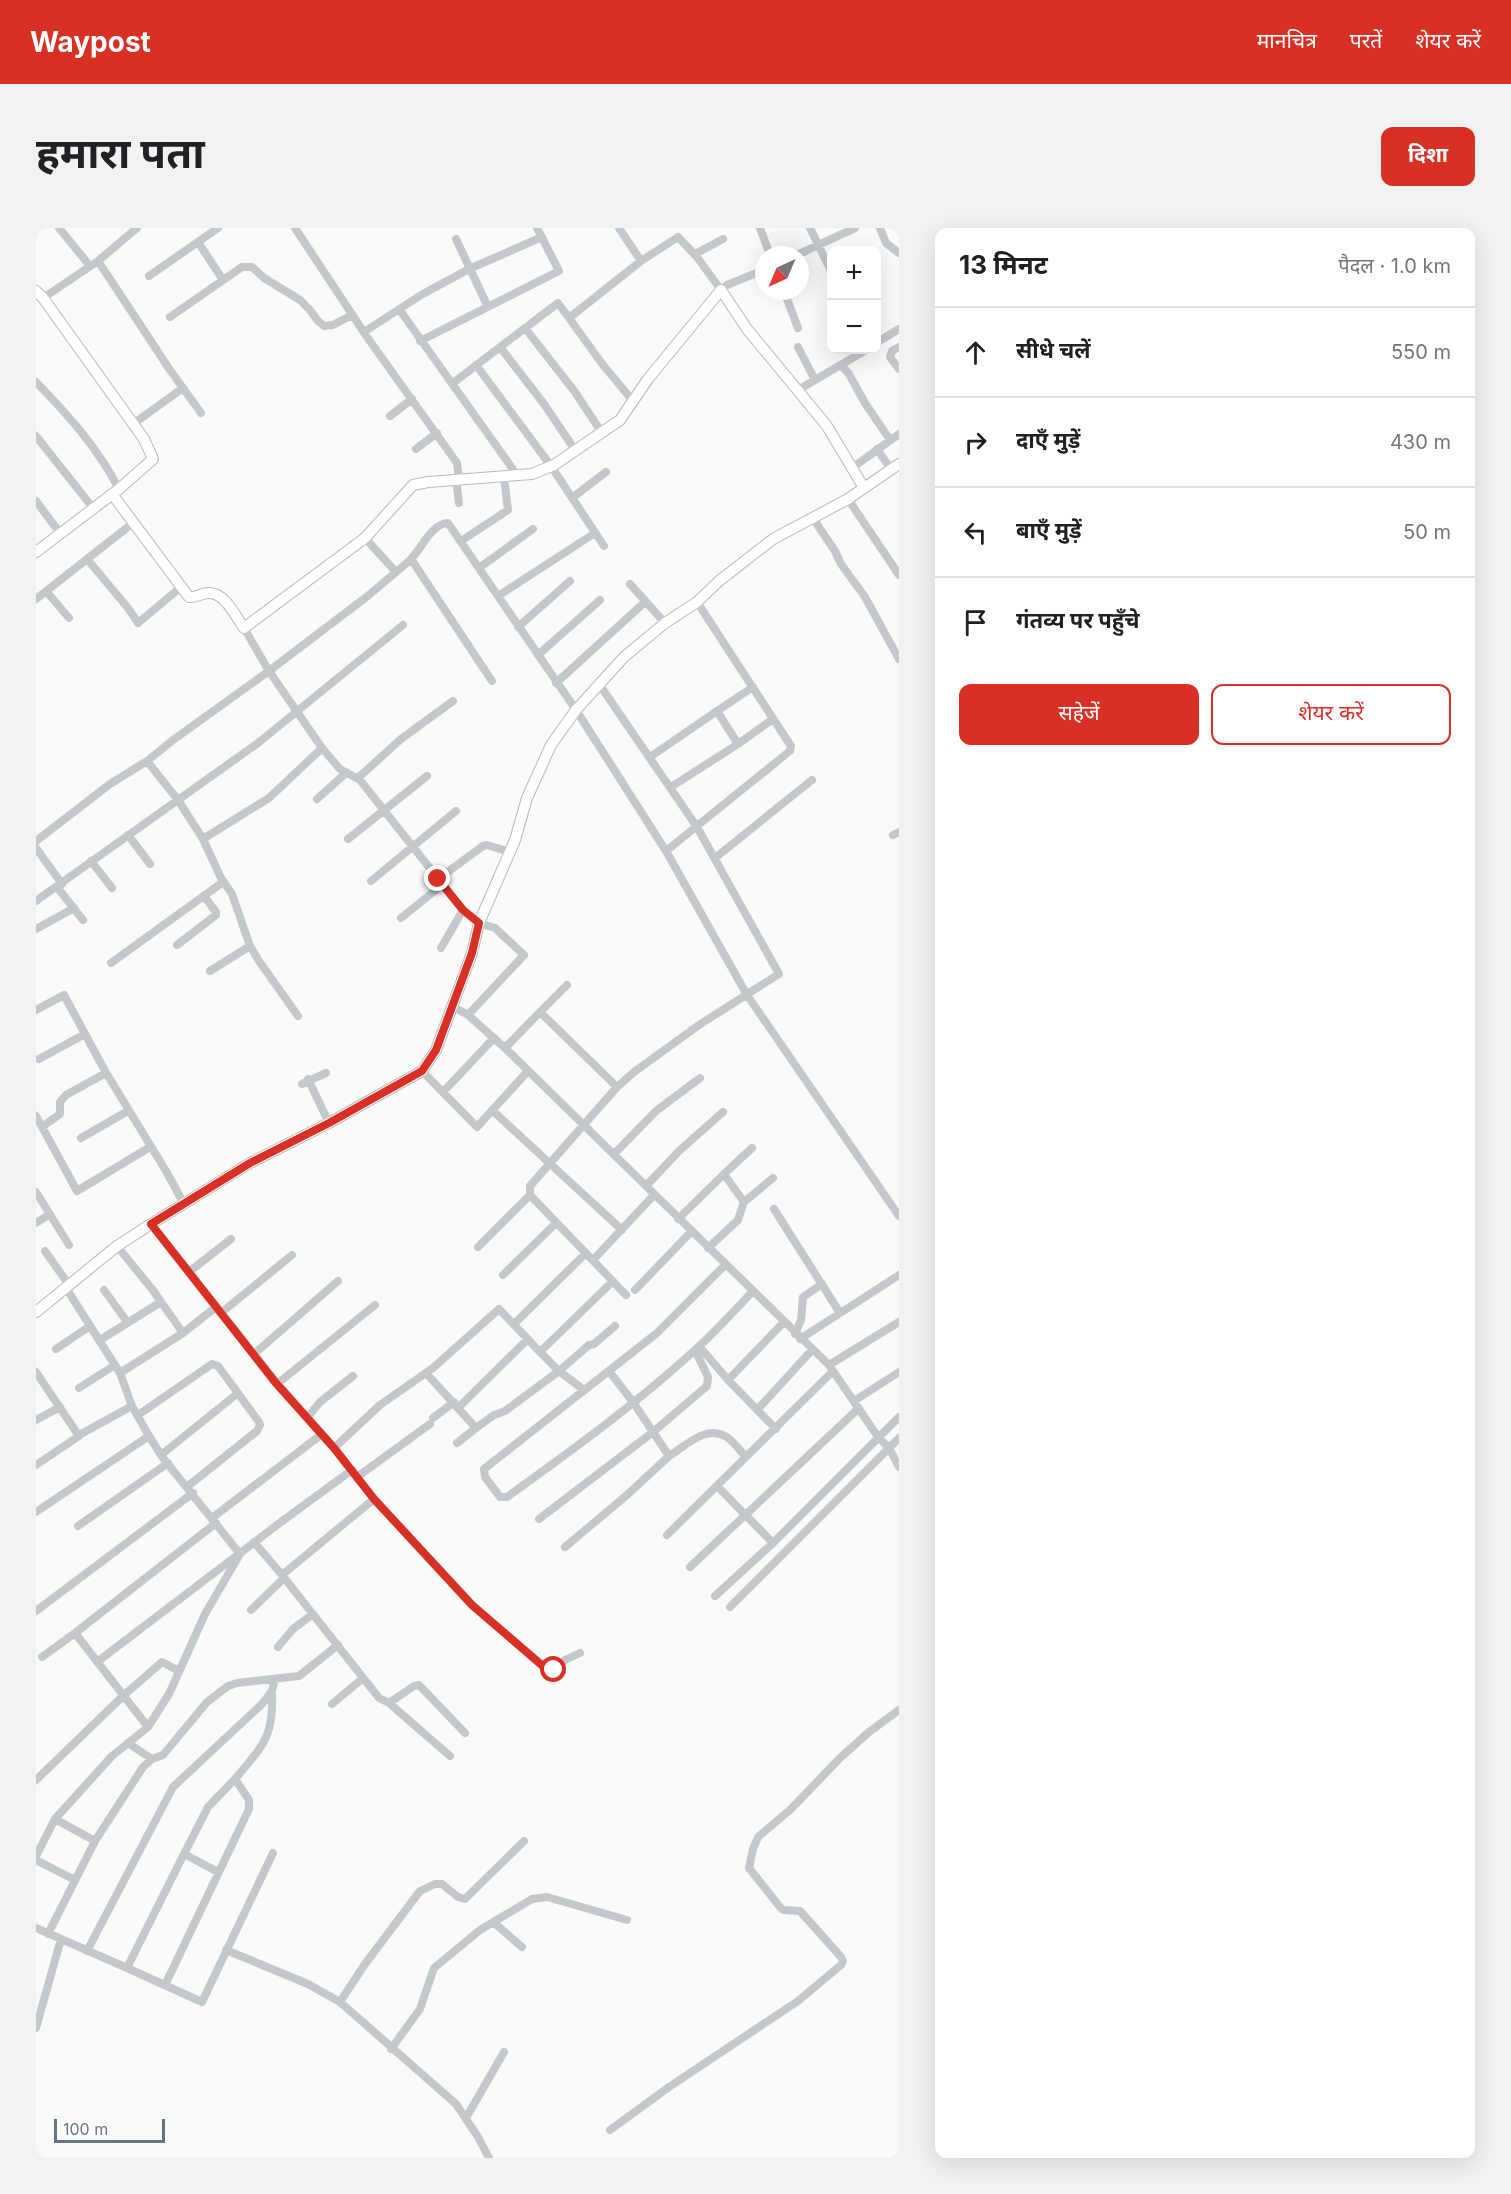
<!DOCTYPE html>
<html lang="hi">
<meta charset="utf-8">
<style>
body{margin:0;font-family:Inter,"Noto Sans Devanagari",sans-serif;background:#f2f2f2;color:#202124}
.controls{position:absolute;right:18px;top:18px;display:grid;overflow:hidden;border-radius:12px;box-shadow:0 6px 24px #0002}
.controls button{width:54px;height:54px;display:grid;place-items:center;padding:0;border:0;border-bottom:2px solid #e0e0e0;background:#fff;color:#202124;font:30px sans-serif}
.compass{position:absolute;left:719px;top:18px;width:54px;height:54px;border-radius:50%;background:#fff;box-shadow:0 6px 24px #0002;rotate:224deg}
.scale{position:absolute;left:18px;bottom:15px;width:111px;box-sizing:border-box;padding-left:6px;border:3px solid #657683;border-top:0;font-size:16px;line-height:21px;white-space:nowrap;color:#657683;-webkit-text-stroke:4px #fff;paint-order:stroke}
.stop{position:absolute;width:18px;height:18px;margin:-14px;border:4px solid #d93025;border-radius:50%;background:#fff}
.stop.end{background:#d93025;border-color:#fff;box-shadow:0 2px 6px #0008}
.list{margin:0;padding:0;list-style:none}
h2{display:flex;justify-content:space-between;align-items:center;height:78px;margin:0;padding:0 24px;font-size:26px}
h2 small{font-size:20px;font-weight:400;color:#757577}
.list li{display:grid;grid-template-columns:39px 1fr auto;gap:18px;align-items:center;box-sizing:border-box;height:90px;padding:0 24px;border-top:2px solid #e0e0e0}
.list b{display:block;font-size:22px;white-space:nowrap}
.list em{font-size:20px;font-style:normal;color:#757577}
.actions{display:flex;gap:12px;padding:18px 24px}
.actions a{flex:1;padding:14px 0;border:2px solid #d93025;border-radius:12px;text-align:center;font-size:21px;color:#d93025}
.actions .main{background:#d93025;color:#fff}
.icon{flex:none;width:33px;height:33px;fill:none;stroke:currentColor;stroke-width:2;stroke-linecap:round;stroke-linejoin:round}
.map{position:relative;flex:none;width:863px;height:1930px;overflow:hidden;border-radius:12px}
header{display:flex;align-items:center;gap:36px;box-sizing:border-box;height:84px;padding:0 30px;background:#d93025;color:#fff}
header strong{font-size:28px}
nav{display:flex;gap:33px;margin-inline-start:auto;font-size:21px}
.intro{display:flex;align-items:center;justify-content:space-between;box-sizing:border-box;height:144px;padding:0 36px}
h1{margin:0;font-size:42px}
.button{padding:15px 27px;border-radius:12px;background:#d93025;color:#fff;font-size:21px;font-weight:700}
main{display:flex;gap:36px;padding:0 36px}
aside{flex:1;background:#fff;border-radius:12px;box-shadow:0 6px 24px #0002}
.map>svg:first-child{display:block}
</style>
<header>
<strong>Waypost</strong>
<nav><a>मानचित्र</a><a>परतें</a><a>शेयर करें</a></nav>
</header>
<div class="intro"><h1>हमारा पता</h1><a class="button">दिशा</a></div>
<main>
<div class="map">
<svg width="863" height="1930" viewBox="0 0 863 1930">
<rect width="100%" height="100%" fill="#fafaf8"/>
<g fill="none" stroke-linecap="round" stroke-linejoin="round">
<g stroke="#b3babf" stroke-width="12">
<path id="secondary" d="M0 63 7 70 108 211 117 231 83 261 0 324
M76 266 153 369C161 370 165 365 172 365 188 363 200 389 208 400L329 310 377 257 392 254 496 246 518 237 584 192 612 151 685 62 711 101 791 198 828 260
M0 1084 81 1018 115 996 214 935 293 895 386 843 400 822 436 725 443 695 479 612 491 570 515 517 540 482 588 429 629 395 661 374 683 353 737 311 812 271 863 236"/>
</g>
<path stroke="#c3c8cc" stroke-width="8" d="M23 0 54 38
M259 0 331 109 421 235 423 251
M583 0 605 33
M724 0 734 27
M774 0 796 45
M844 0 850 15 863 25
M420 11 452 79
M162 14 187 52
M659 26 687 11
M761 27 819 0
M62 33 134 142 165 185
M113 48 182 0
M748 63 762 100
M7 70 62 33 101 0
M363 81 481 247
M134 89 206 39H216L228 50 264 72 274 82 281 92 288 98 297 97 316 87
M489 100 539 164 566 205
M328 104 385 67 433 41 506 9
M384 113 523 43 501 0
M840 115 863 101
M464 119 508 176 539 222
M762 119 779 152
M863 119 856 123 854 129 863 141
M440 137 515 238 568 318
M805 137 813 146 829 175 854 212
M0 154C33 188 61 219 83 261
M417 155 522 75 533 90
M762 162 830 122
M597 173 567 137 533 90 605 33 642 9 661 29 685 62 691 57 728 42
M354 188 376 171
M97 196 147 160
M0 208 57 280
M380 221 401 205
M841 221 855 241
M816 240 863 206
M420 251 423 275
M536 270 570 244
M812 271 863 347
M0 273 24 305
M776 289 799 323 805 336 829 369 863 431
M329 310 360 344C365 340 370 336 375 331 386 320 395 296 412 295L540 482 630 623 711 767 863 988
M425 313 472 282 468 249
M51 331 92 380 102 395 145 359
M375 331 456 453
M443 340 497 301
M594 356 629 395
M10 363 33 390
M462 368 559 305
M0 371 97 295
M482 399 534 353
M208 400 233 443 286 520 304 541 324 552 427 682 443 695 459 700 488 727 432 787
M502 427 564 372
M520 455 609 374
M563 456 661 599 743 746 663 797 598 844 579 861
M681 483 717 459
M702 516 737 491
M614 529 681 483 702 516 635 559
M111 533 142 572 167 611
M322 550 365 511 417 473
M281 571 310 545
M92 607 114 636
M857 607 863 604
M312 611 391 548
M0 613 74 556 111 533 137 512 233 443 333 367 360 344
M0 620 26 656
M630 623 749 527 754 523 755 518 661 374
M679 630 776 552
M55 633 76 660
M402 651 447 618 451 617 474 624
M335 653 420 583
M21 659 47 692
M0 673 222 515 367 397
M365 690 406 657
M0 701 38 680
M141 717 180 687V684L168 668
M405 720 427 682
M75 735 187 654
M174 743 214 718
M416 778 432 787 469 820 793 1137 842 1209 853 1220 863 1239
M0 782 28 767 69 843 130 943 148 976
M504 784 531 757
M262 788 223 733 214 718 196 666 185 650 167 611 233 570 286 520
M469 820 504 784 581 859 494 958V967L590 1067
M3 831 49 806
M386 843 441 899 492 843
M272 851 293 895
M266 856 290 845
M407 864 458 810
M457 883 586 1002
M0 888 41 963 114 919
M6 899 24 886V874L30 867 70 845
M45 910 92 883
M578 926 620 883 664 850
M688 946 716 920
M610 958 643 923 687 884
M0 964 33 1017
M708 974 737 950
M738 981 804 1085
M642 991 688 946 708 974 702 992 672 1020
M0 995 14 986
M115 996 239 1153 298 1220 338 1271 436 1377 512 1442H518L529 1432 544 1425
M81 1018 116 1061 147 1105
M442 1019 494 967
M9 1023 33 1057
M557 1032 618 967
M689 1037 621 1105 448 1241 449 1249 464 1269H471C535 1223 600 1176 659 1122 679 1104 698 1083 717 1063
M153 1044 195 1011
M467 1047 520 995
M68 1062 92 1095
M599 1062 655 1004
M185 1085 256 1027
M478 1096 550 1025
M759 1106 765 1092 767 1069 786 1056
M764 1111 863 1047
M64 1112 125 1074
M663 1118 692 1152 740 1201
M20 1121 54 1098
M504 1124 523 1143 548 1162
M218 1126 302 1053
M793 1137 863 1094
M573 1143 597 1174 633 1228C650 1218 669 1197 689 1208 697 1212 704 1223 710 1229
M0 1144 43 1208 0 1237
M84 1145 147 1105 180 1079
M390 1145 440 1200 458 1187 469 1183 523 1143 553 1117 558 1116 579 1098
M692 1152 747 1095
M241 1156 339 1077
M43 1160 79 1137
M818 1173 863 1144
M423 1179 492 1111
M721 1182 776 1122
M102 1187 176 1136 182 1138 223 1194 224 1197 221 1203 152 1258
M271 1190 284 1174 317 1148
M397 1190 418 1174
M0 1192 24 1179
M43 1207 96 1178
M421 1215 440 1200
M298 1220 344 1177 397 1140 463 1081 504 1124 577 1053
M125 1227 202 1165
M321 1249 394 1196
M681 1258 737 1315
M0 1284 113 1208
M176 1290 286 1206
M503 1291 617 1204 671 1158 672 1149 659 1122
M42 1298 132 1235
M631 1307 797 1143
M218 1314 246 1347 338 1271
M529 1319 591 1267 633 1228
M654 1339 823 1180
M246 1347 343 1470 353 1475 414 1528
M679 1368 737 1315 863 1189
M694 1379 863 1210
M215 1382 248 1350
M0 1383 157 1265
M242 1419 257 1401 277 1386
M6 1429 39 1405
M61 1434 249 1291 316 1242
M353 1475 378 1458 383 1457 429 1505
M296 1476 326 1451
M112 1499 39 1405 180 1295
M92 1515 116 1531
M0 1552 87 1468 126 1434 143 1443
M19 1591 59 1613
M148 1626 172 1579 199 1551
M0 1628 19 1591 76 1528 112 1499 133 1466 169 1386 204 1326 127 1230 113 1208 96 1178 84 1145 30 1060
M0 1632 39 1652
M457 1694 486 1719
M0 1700 91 1740 148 1626 182 1644
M12 1706 59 1613 107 1539 116 1531 127 1527 171 1474 192 1458 201 1455 263 1448 302 1417
M190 1722 272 1756 304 1774 420 1876 442 1909 453 1930
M51 1723 137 1559 226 1476 236 1463 239 1451
M91 1740 166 1774 237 1625
M129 1757 213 1581V1572L199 1551C227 1517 238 1510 236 1463
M304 1774 329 1736 384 1663 399 1656H406L422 1669 429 1671 488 1613
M0 1800 25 1711
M355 1821 384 1781 398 1740 444 1702 496 1671 511 1669 591 1692
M430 1890 468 1824
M574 1902 633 1859 762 1773 805 1737 807 1733 805 1729 764 1683 747 1682 744 1679 713 1640 717 1621 722 1609 755 1581 804 1530 833 1504 863 1482"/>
<use href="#secondary" stroke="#fff" stroke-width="10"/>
</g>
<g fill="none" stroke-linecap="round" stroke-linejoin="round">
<path stroke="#d93025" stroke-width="8" d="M402 651 427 682 443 695 436 725 400 822 386 843 293 895 214 935 115 996 239 1154 298 1220 338 1271 436 1377 509 1440 512 1443 518 1442"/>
</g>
</svg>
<div class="controls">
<button>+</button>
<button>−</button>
</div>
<svg class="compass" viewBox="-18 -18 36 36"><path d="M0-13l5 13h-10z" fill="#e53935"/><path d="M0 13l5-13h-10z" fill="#757577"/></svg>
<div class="scale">100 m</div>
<div class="stop" style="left:518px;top:1442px"></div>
<div class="stop end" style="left:402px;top:651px"></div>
</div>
<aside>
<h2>13 मिनट<small>पैदल · 1.0 km</small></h2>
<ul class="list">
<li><svg class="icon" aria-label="ahead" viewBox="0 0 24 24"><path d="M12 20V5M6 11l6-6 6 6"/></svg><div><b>सीधे चलें</b></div><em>550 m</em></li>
<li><svg class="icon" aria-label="right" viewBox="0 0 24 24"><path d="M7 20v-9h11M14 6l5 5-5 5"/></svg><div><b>दाएँ मुड़ें</b></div><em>430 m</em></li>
<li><svg class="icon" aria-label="left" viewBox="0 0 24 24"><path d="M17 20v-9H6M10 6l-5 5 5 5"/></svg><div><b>बाएँ मुड़ें</b></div><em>50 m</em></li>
<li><svg class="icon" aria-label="arrive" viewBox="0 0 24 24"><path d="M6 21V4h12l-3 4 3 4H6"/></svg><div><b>गंतव्य पर पहुँचे</b></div></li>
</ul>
<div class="actions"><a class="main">सहेजें</a><a>शेयर करें</a></div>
</aside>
</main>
